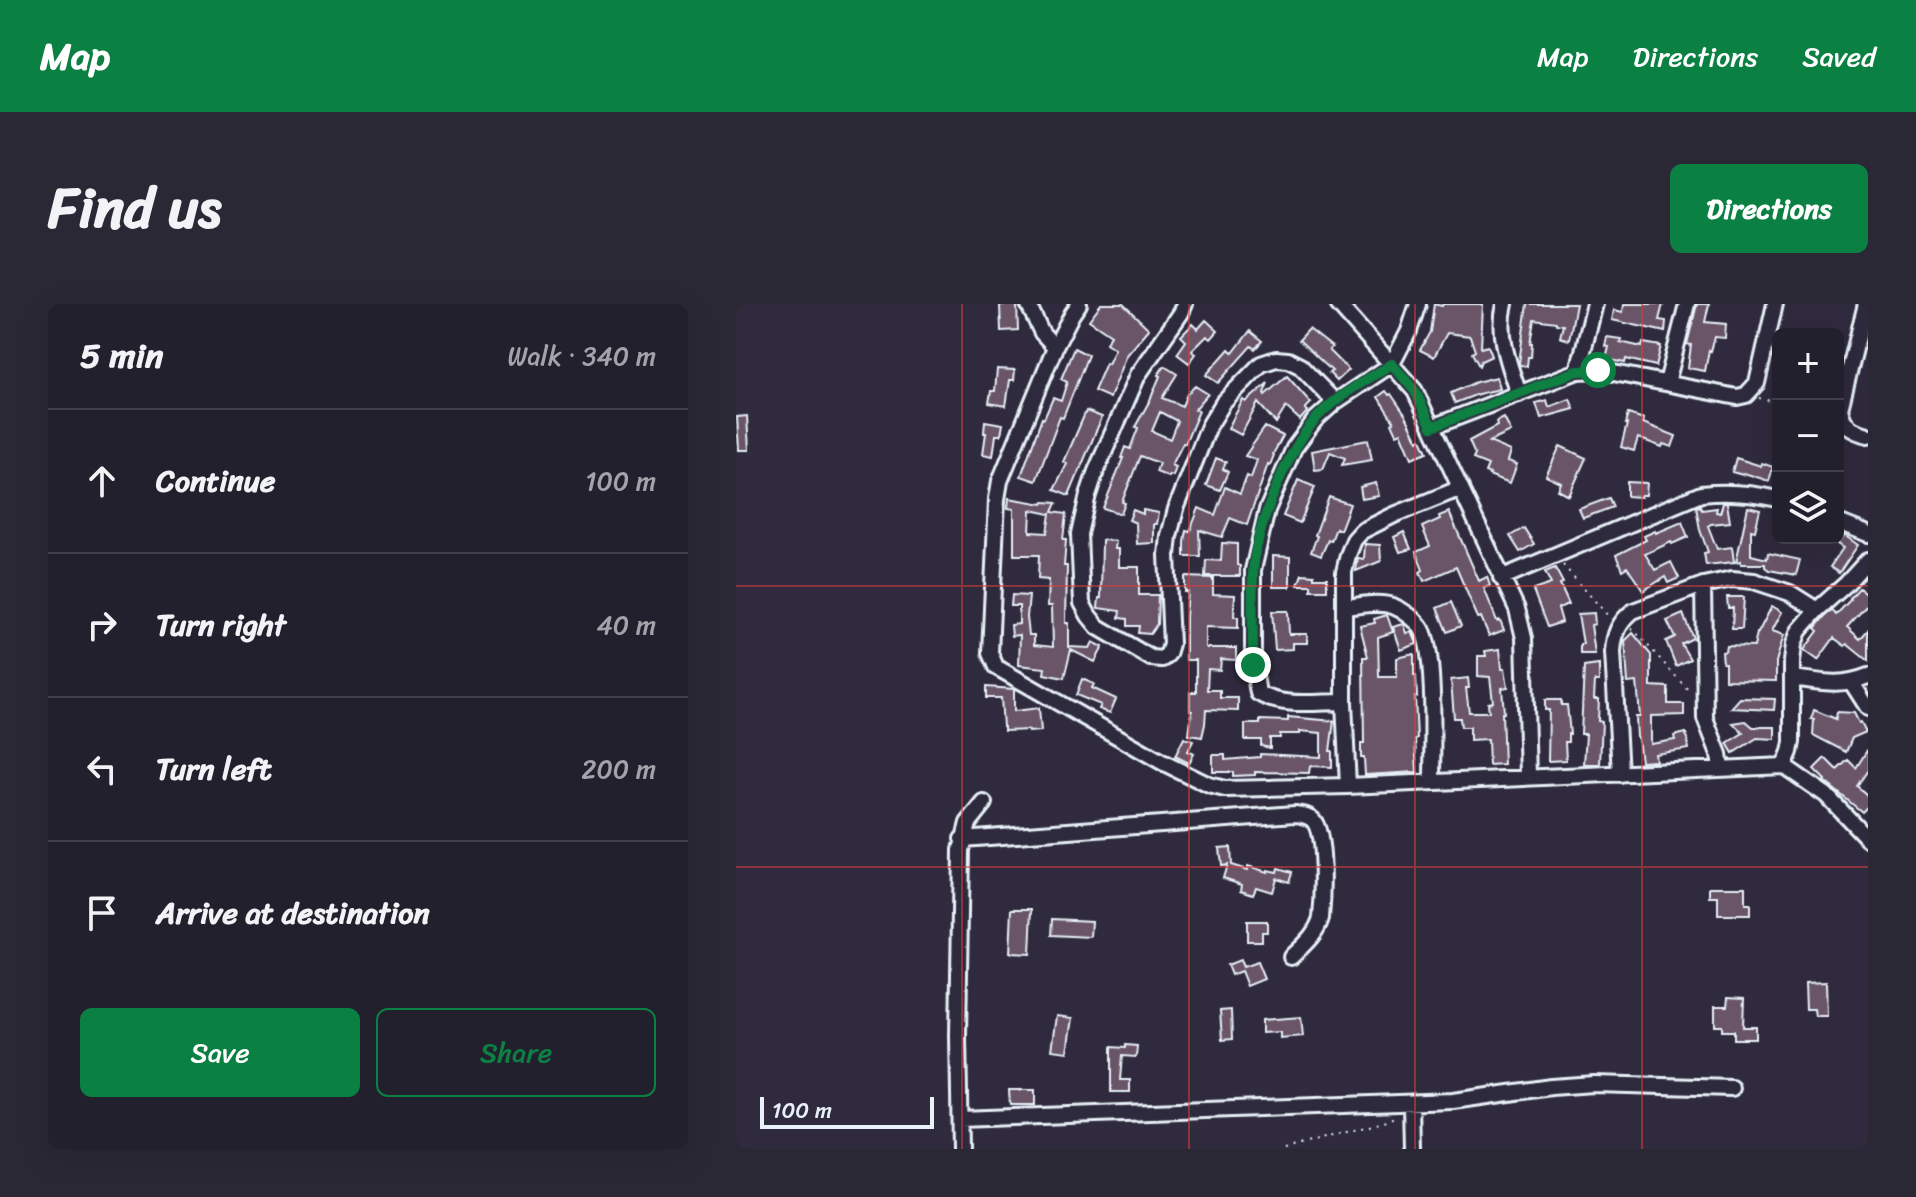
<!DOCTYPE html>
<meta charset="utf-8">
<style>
body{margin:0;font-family:Sriracha,sans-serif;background:#2b2836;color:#f1f3f6}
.controls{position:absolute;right:24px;top:24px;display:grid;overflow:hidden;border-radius:12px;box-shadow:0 8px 32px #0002}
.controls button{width:72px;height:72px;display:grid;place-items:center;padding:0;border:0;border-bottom:2px solid #403e4a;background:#23202e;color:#f1f3f6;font:40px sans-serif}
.scale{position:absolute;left:24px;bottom:20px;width:174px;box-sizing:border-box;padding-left:8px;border:4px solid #e8f1f8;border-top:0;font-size:22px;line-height:28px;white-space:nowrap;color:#e8f1f8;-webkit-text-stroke:6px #2f2a3d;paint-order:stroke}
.stop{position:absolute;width:24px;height:24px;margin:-18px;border:6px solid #0b8043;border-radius:50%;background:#fff}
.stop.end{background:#0b8043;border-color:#fff;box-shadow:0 2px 8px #0008}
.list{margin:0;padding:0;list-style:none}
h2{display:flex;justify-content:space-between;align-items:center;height:104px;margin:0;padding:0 32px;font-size:34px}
h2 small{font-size:26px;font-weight:400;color:#a3a3aa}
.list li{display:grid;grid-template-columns:52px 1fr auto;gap:24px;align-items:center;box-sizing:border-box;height:144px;padding:0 32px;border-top:2px solid #403e4a}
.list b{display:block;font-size:30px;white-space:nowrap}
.list em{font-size:26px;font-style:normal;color:#a3a3aa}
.actions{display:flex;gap:16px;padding:24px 32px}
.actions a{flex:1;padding:18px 0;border:2px solid #0b8043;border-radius:12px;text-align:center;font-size:28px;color:#0b8043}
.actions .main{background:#0b8043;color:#fff}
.icon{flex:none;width:44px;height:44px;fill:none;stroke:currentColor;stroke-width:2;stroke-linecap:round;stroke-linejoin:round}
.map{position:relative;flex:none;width:1132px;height:845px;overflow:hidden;border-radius:12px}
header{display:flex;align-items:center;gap:48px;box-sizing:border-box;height:112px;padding:0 40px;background:#0b8043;color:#fff}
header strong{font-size:38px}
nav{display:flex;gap:44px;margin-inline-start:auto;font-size:28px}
.intro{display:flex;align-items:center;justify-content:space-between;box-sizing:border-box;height:192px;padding:0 48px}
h1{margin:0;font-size:56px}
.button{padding:20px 36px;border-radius:12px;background:#0b8043;color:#fff;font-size:28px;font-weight:700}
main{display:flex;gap:48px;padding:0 48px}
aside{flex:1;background:#23202e;border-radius:12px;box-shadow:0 8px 32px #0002}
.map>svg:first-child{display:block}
</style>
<header>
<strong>Map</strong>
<nav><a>Map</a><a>Directions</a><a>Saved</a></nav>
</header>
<div class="intro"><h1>Find us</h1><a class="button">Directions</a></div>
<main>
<aside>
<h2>5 min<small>Walk · 340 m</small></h2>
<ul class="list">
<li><svg class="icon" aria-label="ahead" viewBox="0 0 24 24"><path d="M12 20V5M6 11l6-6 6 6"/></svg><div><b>Continue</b></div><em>100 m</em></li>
<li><svg class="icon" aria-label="right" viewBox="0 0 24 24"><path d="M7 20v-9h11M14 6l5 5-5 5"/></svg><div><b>Turn right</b></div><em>40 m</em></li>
<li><svg class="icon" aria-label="left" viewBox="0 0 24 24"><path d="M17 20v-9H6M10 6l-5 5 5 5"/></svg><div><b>Turn left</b></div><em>200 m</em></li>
<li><svg class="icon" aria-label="arrive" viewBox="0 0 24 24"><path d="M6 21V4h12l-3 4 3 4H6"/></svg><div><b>Arrive at destination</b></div></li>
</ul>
<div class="actions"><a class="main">Save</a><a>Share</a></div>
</aside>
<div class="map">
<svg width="1132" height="845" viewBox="0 0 1132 845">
<rect width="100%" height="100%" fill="#2f2a3d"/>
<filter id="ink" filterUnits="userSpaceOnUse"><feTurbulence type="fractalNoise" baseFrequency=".0125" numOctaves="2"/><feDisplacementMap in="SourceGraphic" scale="16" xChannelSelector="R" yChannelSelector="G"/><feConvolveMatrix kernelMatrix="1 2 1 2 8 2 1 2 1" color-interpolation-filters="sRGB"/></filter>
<g filter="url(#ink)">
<path fill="#6a5467" stroke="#e8f1f8" stroke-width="2" fill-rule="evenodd" d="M365 0H387L413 25 391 51 374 94 358 87 370 59 372 60 379 45 370 39 375 31 353 16Z
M698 0 706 2 707 0H747L745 44 752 42 756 52 745 57 743 62 736 49 739 47 734 32 711 29 698 53 684 46 694 28Z
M791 0H840L833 36 824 33 827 21 820 20V18L798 15 794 39H796L795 53H792L791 62 784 61 783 59Z
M888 0H927L923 16 930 17 929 28 876 16 878 6 887 8Z
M961 0H973L969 18 990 20 989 34 979 33 975 47 973 46 969 67 952 64 955 41 951 40Z
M264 1H281L282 26 265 27Z
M470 16 482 27 475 35 471 32 456 47 460 50 453 59 441 50 450 37 445 32 457 20 462 25Z
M573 25 596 43 593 46 613 66 601 77 593 69 596 67 563 36Z
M514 27 526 37 519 45 515 42 482 79 470 71 493 45 497 49Z
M871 33 885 35 884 38 906 43 907 39 925 42 920 62 890 55 889 59 870 55 873 43 869 42Z
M338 44 352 51 327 114 324 113 300 177 285 172 306 114 308 115 317 94 325 97 331 78 325 75Z
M428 62 441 70 426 94 446 102 451 90 459 82 472 90 459 105 463 107 449 140 447 139 436 161 440 163 437 172 434 171 433 173 420 168 423 159 404 152 386 198 389 199 385 210 367 204 387 154H385L389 143 394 145 402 124 399 123 414 96 424 72 422 71ZM424 108 441 117 434 135 416 127Z
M261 65 279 66 278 76H274L270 102 253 99 255 87H259Z
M551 72 575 99 569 105 572 107 564 116 550 103 540 119 522 99 505 131 492 124 507 96 510 98 532 79 528 89 529 91Z
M761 73 764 85 742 90 719 99 715 89 740 78Z
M650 87 653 91 655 90 670 112 682 137 685 135 691 148 676 154 665 128 661 130 656 119 658 118 642 93Z
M834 95 838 105 805 114 800 99 811 96 813 103Z
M350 107 366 113 333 192 318 186 331 160 328 158Z
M892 110 908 115 907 119 940 132 936 143 927 140 926 143 902 134 898 147 885 143 891 120H889Z
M11 112 13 146H3L1 113Z
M768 114 775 128 753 138 775 147 772 157 781 160 774 179 753 171 754 170 749 168 752 161 737 155 739 151 733 137 761 122 760 118Z
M249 117 267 120 265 131H260L257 152 247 150 250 129H248Z
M529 123 547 132 537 150 538 151 534 161 532 160 511 221 494 214 486 233 463 226 464 252H448V237L450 226 454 227 463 204 479 211 489 183 504 190 511 172 515 174 521 156 509 152Z
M632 136 636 156 606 161 609 154 594 148 587 165 579 166 576 147Z
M824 142 850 154 833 192 822 186 825 179 810 172Z
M480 154 490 158 487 165 492 168 484 186 470 181Z
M1000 154 1025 162 1026 159 1037 163 1033 177 1008 169 1007 171 996 168Z
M562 176 579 183 564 219 547 212Z
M891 178 911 179 910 191H905V193L891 192Z
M640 179 643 192 626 195 624 183Z
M593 193 614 200 604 226 600 224 595 237 592 236 585 252 575 248 581 232 579 231Z
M273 194 307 200 308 198 320 199 316 208 330 210 327 236H330L328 262H331L330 319H333V343L354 344 357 338 367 343 359 358 335 346 328 374 308 370 309 364 283 361 284 331 276 332 275 321 283 320V302H275L276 291 293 292 291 313 293 331H298V341L317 343 316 302H312L313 276 302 275 303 251H278V205L272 204ZM295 206 314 210 311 229 294 228Z
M873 194 877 203 847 214 843 205Z
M987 199H991L994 218 975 220 972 222 981 245 996 243 998 258 970 261 968 249 972 248 964 226 960 203 964 202 966 206 981 204 980 208 984 209Z
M1012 203 1024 206 1019 227 1015 226V251L1031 255 1032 249 1064 256 1060 271 1033 266 1029 263V260H1005V257L1000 258Z
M397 206 407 210V206L423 209 421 220H418V239L401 240 400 219 393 216Z
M713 208 743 277 751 273 754 282 748 284 761 317 764 316 768 326 753 332 745 313 742 314 720 263 688 277 684 268 687 266 680 248 694 242 686 223 704 215 703 212Z
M946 218 952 233 936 240 935 238 909 250 919 266 935 258 943 274 932 279 929 273 907 287 891 263 886 266 880 251 910 236 908 232 919 227 920 229Z
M788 224 798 240 784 248 774 232Z
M668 228 675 245 664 248 658 233Z
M1108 231 1122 241 1103 269 1094 263 1107 244 1101 240Z
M366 236 380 237 379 245H383V263H403V291H422L421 320 414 330 402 329 403 322H391V315L383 314 384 307 362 304 363 294H365Z
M486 239 501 240V261L504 262V272H469L470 256 485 257Z
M629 240 644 241 645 257 620 267 622 254 628 255Z
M537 252 554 253V283H537Z
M819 264 827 279 824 280 833 300 822 304 826 318 811 323 797 286 815 280 809 268Z
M566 270 578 271V274H591V286H575V281H562Z
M449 273 477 274V290L499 291 498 313H502V324L470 323V344H500V356L485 355 484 366 472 365 471 386H484V394H502V407L470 406 469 420 466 433 453 431 456 407H454V388H460V356H450V313L452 288H449Z
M1123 284 1132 291V300L1111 323 1124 335 1132 326V357L1111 340 1109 342 1098 334 1082 356 1068 346 1082 327 1079 324 1088 313 1096 306 1100 311 1115 295 1114 294Z
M991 293H1008L1006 325H996L997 304H992Z
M715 298 725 322 711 328 701 304Z
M1036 302 1046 308 1036 327 1048 331 1040 358V377L989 376V359H987L986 348 990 347 991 342 1018 343 1021 329H1022Z
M536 307H552L553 330H571V339H557V345L539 346Z
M858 309 859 320 855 321 859 350H844V340H847L842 310Z
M947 310 957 334 945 340 954 355 940 362 930 337 939 333 931 317Z
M651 311 657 328 642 333 643 373H661V354L678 350V372H680L681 393H679L681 434 679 435 681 468 629 471 628 454H625V439H628L627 353H632L624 322 639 319 638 315Z
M668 320 671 329 676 328 677 330 681 340 665 346 657 323Z
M897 329 915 351V382L932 383V400H948V411L915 412V440L939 436 938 432 950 429 953 445 919 450 920 457 905 458 902 434H901L900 413H904L901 378 892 379 889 337Z
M764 345 766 364H769L772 383 766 384 768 409H766L768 460 753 461 752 435 734 436V423H725L724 414H718L715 376 732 374 733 384H730L733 408H753L752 399 757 398 754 373 742 372V352H750L749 347Z
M863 361V377H859L858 395H863L862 417 866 418 864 460H848L850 430H845L848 363Z
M346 375 358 380 356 384 380 395 374 409 363 405 365 401 340 391Z
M250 383 278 385V407L303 404 305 427 293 428V426L268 427V423H267L265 394H250Z
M1004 394 1039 395 1038 406 995 404Z
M809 396H825V401H831L834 430H832V438H829L830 456 812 457 813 406H809Z
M1078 406 1100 415 1101 408 1118 409 1123 419 1125 418 1130 428 1116 434 1110 448 1077 431 1078 416 1075 415Z
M552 413 598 417 594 447H596V463L574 462 573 469 519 468V471L497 472V468H477V451H489V456L524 453V450L585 453V429L564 427V430H544V434H534V444L525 442V436H509V420H524V416L552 417Z
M1010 417 1017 423H1039V435L1021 434 997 449 991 439 1007 429 997 419Z
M448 434 457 437 452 447 458 450 453 459 439 452Z
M1132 445V466L1121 482 1132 492V502L1126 508 1088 477 1089 476 1078 465 1089 454 1101 466 1112 456 1120 464Z
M494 543 495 561 511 566 512 562 531 568V566L541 568 542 564 556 568 553 578 540 574 536 588 520 583 517 590 505 586 506 580 487 574 491 561 485 562 483 544Z
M974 583H1009V600H1014V611H982V593H974Z
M276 605H296L294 650 274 649Z
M316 615 356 617 355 633 315 631Z
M511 617H531V628H526V637H511Z
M504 656 507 663 521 658 528 675 511 682 505 667 495 671 491 661Z
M1090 678 1091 712H1079L1078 705H1070L1069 679Z
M992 693 1008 694 1007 723H1020V735H998V727H986V722H979V702H991Z
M495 706 496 735 486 736 484 707Z
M321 712 337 714 332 748 316 746Z
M565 713 567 732 544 734V728L526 729V716Z
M389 741 401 742 400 753 386 752 384 776H394V788H375V743L389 744Z
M273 786H299V801H274Z"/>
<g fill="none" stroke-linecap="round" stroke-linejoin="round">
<g stroke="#e8f1f8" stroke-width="20">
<path id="minor" d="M292 0 306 29 319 43
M343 0 336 10 319 43 264 177 261 195 254 349 260 363 426 458 473 481 489 485 612 482 1048 462 1090 491 1132 535
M449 0 445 9 402 71 360 167 352 191 343 230 346 299 353 312 362 323 415 354 426 355 432 350 435 340 431 251 433 232 440 205 473 122 487 99 525 60 540 55 552 56 564 62 599 98
M602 0 679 87 781 305 788 334 792 473
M769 0C761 31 773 60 783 90
M1130 0 1104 105C1108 123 1116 127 1132 131
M842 67 859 0
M931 79 951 0
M696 123 842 67 862 66 1001 93 1010 91 1021 79 1039 0
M1102 218 1132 230
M765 274 965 190C992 187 1015 189 1042 195
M967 281 969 414 983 450 985 464
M608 303C623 302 642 297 657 302 667 306 681 316 686 325 700 348 696 447 696 478
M1057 374C1086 378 1105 383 1132 372
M1116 379 1132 404
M608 398C580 398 546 404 522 389L517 361V266L531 206 558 144 579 116 599 98 656 60 673 27 682 0
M1048 462 1054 448 1056 438V358L1058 340 1063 327 1081 306 1110 280 1132 256
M884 470 877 348C878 330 883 318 897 307L967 281 996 275 1018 277 1054 289 1081 306
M612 482 608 398V268L612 251 618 236 626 227 658 211 725 184
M226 535 559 510C566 511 572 511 577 516 590 530 587 594 585 614 580 631 567 641 555 653
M675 799 676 845
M224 815 717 797 815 783 858 780 996 784
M224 845 222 732 225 546 232 519 248 499"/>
</g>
<path stroke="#e8f1f8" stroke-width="2" stroke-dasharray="2 6" stroke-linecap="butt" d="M1023 94 1042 99
M827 261 873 313
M896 324 954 388
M548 845 655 816 657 812"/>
<use href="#minor" stroke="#2f2a3d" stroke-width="14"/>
</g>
</g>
<g fill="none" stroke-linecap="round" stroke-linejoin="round" filter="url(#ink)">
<path stroke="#0b8043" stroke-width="10" d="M517 361C517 330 516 299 517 269 519 226 550 150 578 117 598 93 630 77 656 60L679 87 696 123 825 73 842 67 862 66"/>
</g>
<path fill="none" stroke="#d83c3d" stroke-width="2" stroke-opacity="0.55" d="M226 0V845M453 0V845M679 0V845M906 0V845M0 282H1132M0 563H1132"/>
</svg>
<div class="controls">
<button>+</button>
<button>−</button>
<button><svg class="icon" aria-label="layers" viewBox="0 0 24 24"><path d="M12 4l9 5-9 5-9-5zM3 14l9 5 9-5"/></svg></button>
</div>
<div class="scale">100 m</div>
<div class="stop" style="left:862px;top:66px"></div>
<div class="stop end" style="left:517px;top:361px"></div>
</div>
</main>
